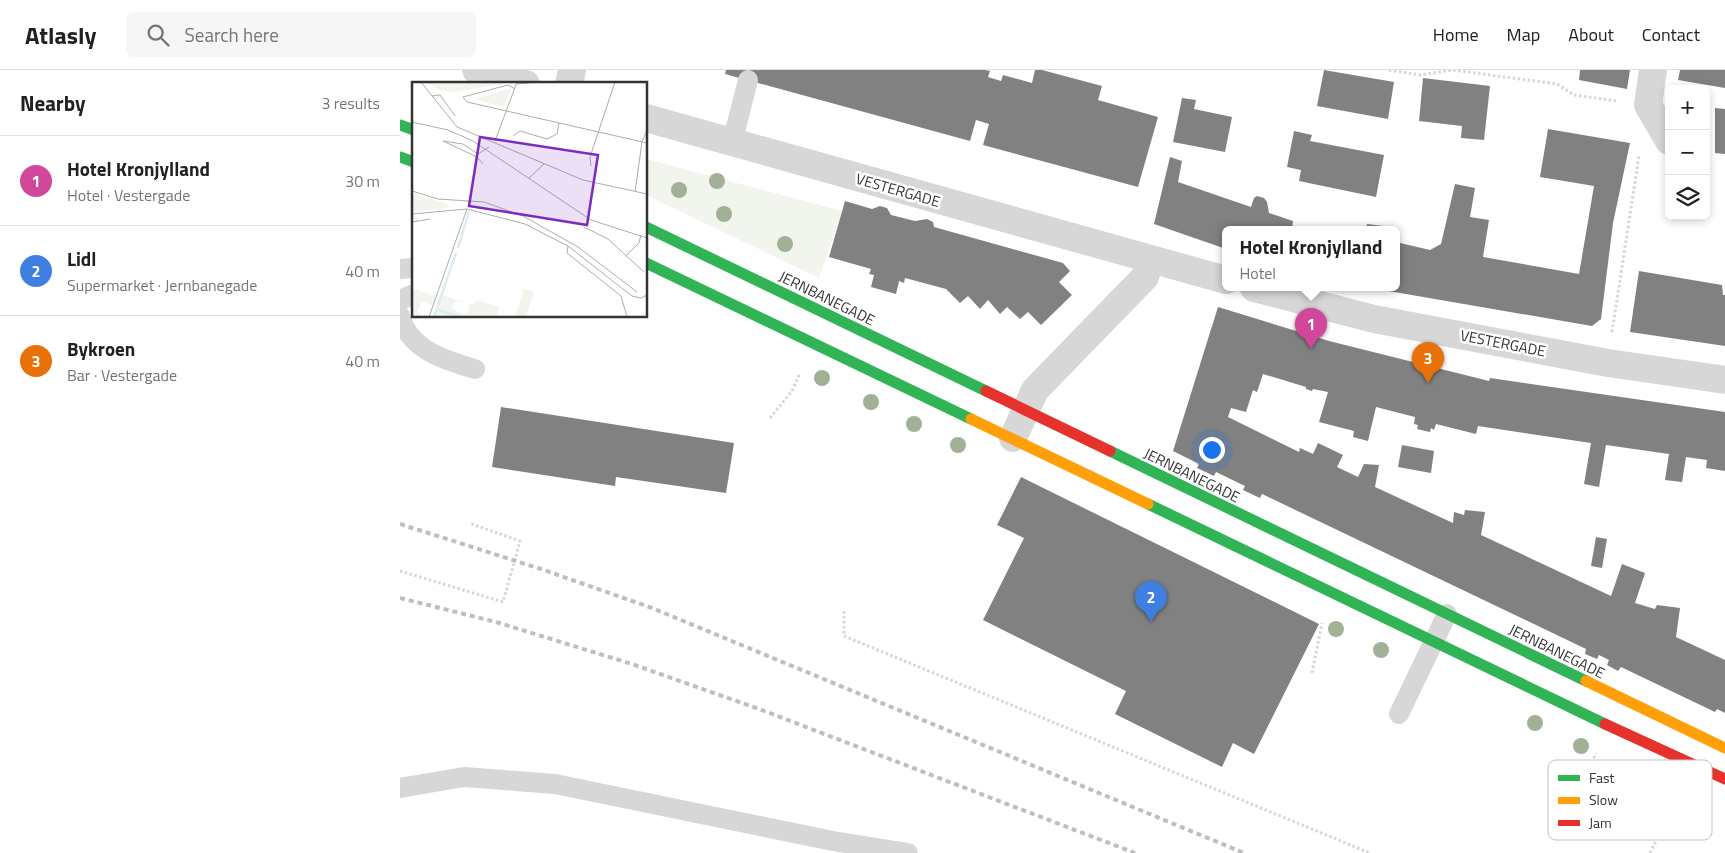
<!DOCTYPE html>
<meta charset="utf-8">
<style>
body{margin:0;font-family:"Titillium Web",sans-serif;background:#f6f6f6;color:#202124}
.controls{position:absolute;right:15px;top:15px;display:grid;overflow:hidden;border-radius:8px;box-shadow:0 2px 8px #0003}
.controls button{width:45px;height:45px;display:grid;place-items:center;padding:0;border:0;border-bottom:1px solid #e0e0e0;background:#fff;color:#202124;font:25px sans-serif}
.you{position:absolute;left:811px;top:379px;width:18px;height:18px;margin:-12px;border:4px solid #fff;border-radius:50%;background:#1a73e8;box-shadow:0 0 0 8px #1a73e833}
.badge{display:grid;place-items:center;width:32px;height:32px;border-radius:50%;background:#db2777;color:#fff;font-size:16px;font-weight:700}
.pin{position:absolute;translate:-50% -41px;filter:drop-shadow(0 1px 2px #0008)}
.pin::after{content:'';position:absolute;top:26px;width:18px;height:15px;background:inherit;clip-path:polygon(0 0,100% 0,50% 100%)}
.popup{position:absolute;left:822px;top:156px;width:178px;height:65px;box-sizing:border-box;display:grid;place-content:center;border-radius:8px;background:#fff;filter:drop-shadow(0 1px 4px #0005);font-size:16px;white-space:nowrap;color:#757577}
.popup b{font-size:19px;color:#202124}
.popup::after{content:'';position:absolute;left:50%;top:100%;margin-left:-10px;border:10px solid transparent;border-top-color:#fff}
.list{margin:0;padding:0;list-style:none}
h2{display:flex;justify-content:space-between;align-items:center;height:65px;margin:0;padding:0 20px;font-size:21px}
h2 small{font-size:16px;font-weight:400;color:#757577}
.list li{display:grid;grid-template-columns:32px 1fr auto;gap:15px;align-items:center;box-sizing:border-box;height:90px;padding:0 20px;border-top:1px solid #e0e0e0}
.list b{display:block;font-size:19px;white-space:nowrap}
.list p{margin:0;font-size:16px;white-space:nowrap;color:#757577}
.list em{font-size:16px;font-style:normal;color:#757577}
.icon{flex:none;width:28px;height:28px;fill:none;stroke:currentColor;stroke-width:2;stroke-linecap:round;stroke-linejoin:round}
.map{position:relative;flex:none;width:1325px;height:783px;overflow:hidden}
header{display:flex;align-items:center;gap:30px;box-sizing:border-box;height:70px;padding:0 25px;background:#fff;border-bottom:1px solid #e0e0e0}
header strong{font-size:24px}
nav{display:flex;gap:28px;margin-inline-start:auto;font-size:18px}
.search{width:350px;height:45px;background:#f6f6f6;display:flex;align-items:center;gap:12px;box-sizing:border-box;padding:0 18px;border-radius:8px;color:#757577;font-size:19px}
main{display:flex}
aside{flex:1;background:#fff}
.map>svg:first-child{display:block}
</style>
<header>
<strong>Atlasly</strong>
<div class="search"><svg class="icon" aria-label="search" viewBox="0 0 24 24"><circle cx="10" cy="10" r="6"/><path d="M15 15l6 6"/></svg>Search here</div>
<nav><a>Home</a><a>Map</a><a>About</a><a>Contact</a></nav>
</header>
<main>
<aside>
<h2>Nearby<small>3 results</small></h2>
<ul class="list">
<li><span class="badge" style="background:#d1479c">1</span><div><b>Hotel Kronjylland</b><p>Hotel · Vestergade</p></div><em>30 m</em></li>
<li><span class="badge" style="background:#3f7fe0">2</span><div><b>Lidl</b><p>Supermarket · Jernbanegade</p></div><em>40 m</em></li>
<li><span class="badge" style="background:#e8710a">3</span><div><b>Bykroen</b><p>Bar · Vestergade</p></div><em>40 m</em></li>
</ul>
</aside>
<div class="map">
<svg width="1325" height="783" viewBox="0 0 1325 783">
<rect width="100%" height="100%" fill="#fff"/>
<path fill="#f1f5ed" d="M246 89 442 141 419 208 246 125Z"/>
<path fill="#818181" d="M326 0H585L590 1 588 7 601 11 603 5 632 13 635 0H642L702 16 698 30 758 47 738 117 583 75 589 54 576 50 570 71 325 4Z
M924 0 994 12 988 49 917 36Z
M1180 0H1230L1227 19 1179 10Z
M1280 0H1325V18L1278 10Z
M1023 8 1090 16 1084 70 1061 68 1062 56 1019 51Z
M782 28 796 30 794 39 832 47 825 82 773 72Z
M1315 38 1325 39V84L1315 83Z
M1148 59 1230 73 1213 153 1201 249 1192 256 977 219 996 218V172L1030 180 1041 174 1055 114 1075 118 1070 147 1089 150 1083 187 1179 204 1194 116 1140 107Z
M894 61 912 65 910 71 984 85 976 127 899 111 901 100 887 97Z
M770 87 782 91 778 112 851 137 854 128 857 126 864 128 867 132 869 143 893 151 892 160H826V179L754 154Z
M445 131 472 139 480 136 487 138 491 145 515 151 527 149 533 152 534 157 663 193 670 201 659 212 672 225 641 255 628 242 620 249 607 237 600 244 588 230 580 239 568 226 560 233 546 219 505 208 504 213 499 211 496 224 471 217 474 205 469 204 471 199 429 187Z
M967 154 991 157V160H966Z
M1239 201 1322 215 1323 225H1325V276L1230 262Z
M818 237 929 271 1089 311 1090 308 1325 342V401L1306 398 1307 390 1286 387 1282 412 1265 410 1269 384 1206 375 1199 417 1184 414 1191 373 1078 356 1076 364 1036 354 1034 360 1031 358 1030 362 1017 359 1018 355 1014 354 1015 347 976 337 968 371 953 367 954 361 919 352 928 322 913 319 912 321 906 319V317L863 304 857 322 853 320 846 342 831 338 828 347 899 382 900 378 913 384 918 373 943 385 937 397 958 407 964 394 979 395 975 417 1053 453 1054 442 1064 445 1065 440 1085 442 1081 465 1211 526 1222 494 1245 503 1235 533 1255 539 1257 535 1280 538 1276 567 1325 590V643L1317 639 1315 642 1221 597 1218 601 1207 595 1209 590 1199 585 1197 589 1185 584 1186 579 862 424 860 428 843 420 845 416 816 402 814 406 797 398 799 394 773 381Z
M101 337 334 373 326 423 216 407 215 416 92 397Z
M1002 375 1034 381 1031 403 998 397Z
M621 407 919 554 854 684 833 673 822 697 715 644 726 621 583 550 624 468 597 455Z
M1196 467 1207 469 1202 498 1191 496Z"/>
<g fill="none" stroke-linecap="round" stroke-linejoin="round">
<path stroke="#d6d6d6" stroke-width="3" stroke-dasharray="2.5 2.5" stroke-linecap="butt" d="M989 0 1020 5 1053 0 1157 14 1174 25 1217 31
M1212 262 1239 86
M370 348 392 321 400 303
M0 501 103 532 120 471 69 453
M444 541V566L970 783
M912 603 922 553
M1175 729 1196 683
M1250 783 1259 765 1260 747 1272 721"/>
<path stroke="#d7d7d7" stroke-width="20" d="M332 73 348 10
M0 199 14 198
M0 230 14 224
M0 246C10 280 44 290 75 299
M999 644 1047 544
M0 718 64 707 155 714 433 771 508 783"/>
<path stroke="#d7d7d7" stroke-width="28" d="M76 0 126 14
M1253 0 1248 35 1269 71
M169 14 172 0
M246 48 826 210
M854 218 974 249 1208 293 1325 310
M613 368 635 320 745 207 750 190"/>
<path stroke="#30b455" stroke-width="11" d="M0 55 14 60
M0 87 14 92
M246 157 586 321
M246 193 571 349
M710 381 1186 611
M748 434 1205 654"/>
<path stroke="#ff9f0a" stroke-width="11" d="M571 349 748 434
M1186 611 1325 678"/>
<path stroke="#e5322d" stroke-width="11" d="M586 321 710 381
M1205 654 1325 709"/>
<path stroke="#bebebe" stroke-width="4" stroke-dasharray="5 4" stroke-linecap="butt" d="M0 454 141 499 252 538 844 783
M0 528 96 552 232 594 359 639 735 783"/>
</g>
<g fill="#a2b095">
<circle cx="317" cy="111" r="8"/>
<circle cx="279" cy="120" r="8"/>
<circle cx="324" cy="144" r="8"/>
<circle cx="385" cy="174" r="8"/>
<circle cx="422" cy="308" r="8"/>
<circle cx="471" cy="332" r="8"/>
<circle cx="514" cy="354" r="8"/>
<circle cx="558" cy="375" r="8"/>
<circle cx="936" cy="559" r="8"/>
<circle cx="981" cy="580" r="8"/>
<circle cx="1135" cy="653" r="8"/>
<circle cx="1181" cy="676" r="8"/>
<circle cx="1229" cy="698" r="8"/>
</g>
<g text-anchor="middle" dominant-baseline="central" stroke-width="5" stroke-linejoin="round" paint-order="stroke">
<g font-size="15" fill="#333" stroke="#fff">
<text transform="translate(498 120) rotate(16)">VESTERGADE</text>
<text transform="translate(427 228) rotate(26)">JERNBANEGADE</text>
<text transform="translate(1103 273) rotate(11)">VESTERGADE</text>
<text transform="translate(792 405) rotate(26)">JERNBANEGADE</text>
<text transform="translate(1157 581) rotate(26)">JERNBANEGADE</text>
</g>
</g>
<g transform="translate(12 12)">
<rect width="235" height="235" fill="#fff"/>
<path d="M13 0H99L43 10 29 9ZM97 7 99 9 92 25 61 17ZM0 111 35 122 37 126 0 130ZM0 206 24 215 21 223 10 220 5 230 13 235H0ZM112 207 122 210 114 235H103ZM31 213 54 221 44 219 39 227 55 233 58 222 62 223 64 218 87 225 84 235H20Z" fill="#f1f5ed"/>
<path fill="none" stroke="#ddebf3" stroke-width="2.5" d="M46 166 57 130M26 228 49 235M22 235 44 171"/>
<path fill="none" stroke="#adadad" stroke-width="1" d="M9 0 45 45 171 98 235 112M105 2 126 0M103 7 96 3 51 15 55 20 235 61M20 14 28 13 43 34M0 40 36 48 61 59 179 138 235 156M101 54 108 49 135 57 145 52 147 41M31 59 51 62 66 72 77 65M31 59 65 75 71 82M83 59 105 0M179 84 178 75 203 0M117 96 132 82M0 109 26 117 72 120 111 134 166 165 225 210M223 110 230 60 235 48M0 132 55 127 113 142 156 164 220 214 229 216 235 213M0 140 18 137M172 145 196 157 232 190M156 164 155 171 209 214 215 235M214 174 227 161 229 153M17 235 55 127"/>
<path fill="#7b2cbf" fill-opacity="0.15" stroke="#7b2cbf" stroke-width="2.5" d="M68 55 186 73 175 143 57 124Z"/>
<rect width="235" height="235" fill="none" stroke="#333" stroke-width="2.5"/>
</g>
<rect x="1148" y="690" width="164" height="80" rx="8" fill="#fff" stroke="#c2c2c2" stroke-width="1"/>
<rect x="1158" y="705" width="22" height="6" fill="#30b455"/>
<rect x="1158" y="727" width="22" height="7" fill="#ff9f0a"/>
<rect x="1158" y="750" width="22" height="6" fill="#e5322d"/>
<g font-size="14" fill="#333">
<text x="1189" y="713">Fast</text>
<text x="1189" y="735">Slow</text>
<text x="1189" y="758">Jam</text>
</g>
</svg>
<div class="controls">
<button>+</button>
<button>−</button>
<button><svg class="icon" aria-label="layers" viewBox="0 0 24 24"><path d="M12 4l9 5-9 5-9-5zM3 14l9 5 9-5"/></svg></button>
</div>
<div class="you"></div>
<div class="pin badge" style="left:911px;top:279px;background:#d1479c">1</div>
<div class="popup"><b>Hotel Kronjylland</b>Hotel</div>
<div class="pin badge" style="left:751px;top:552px;background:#3f7fe0">2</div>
<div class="pin badge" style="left:1028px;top:313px;background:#e8710a">3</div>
</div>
</main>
